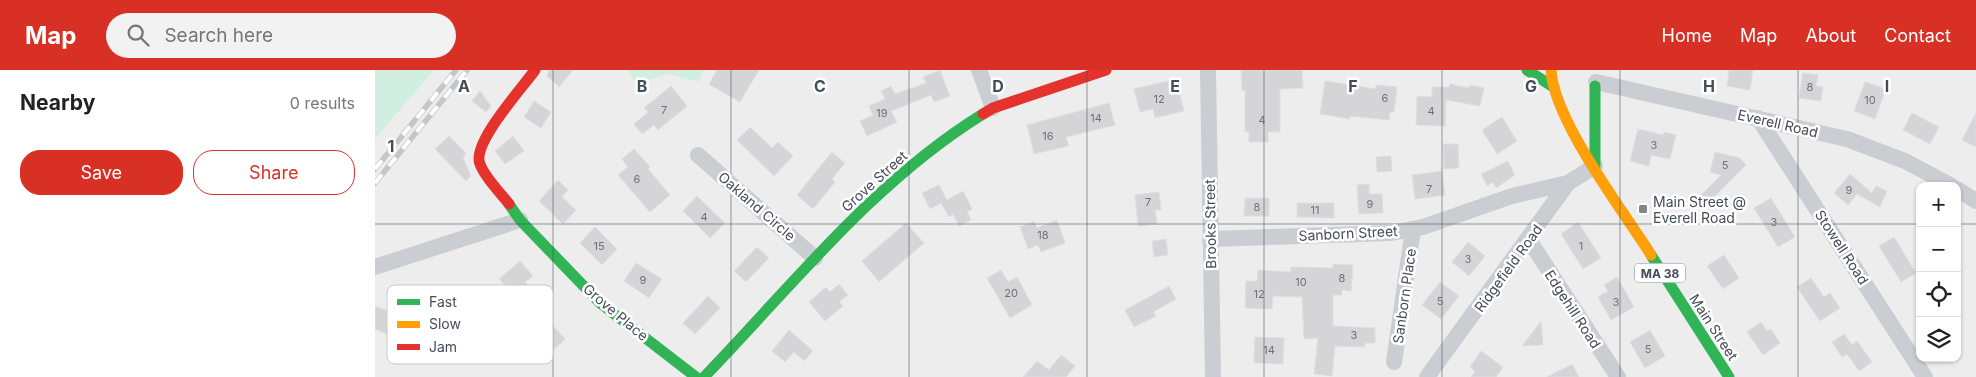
<!DOCTYPE html>
<meta charset="utf-8">
<style>
body{margin:0;font-family:Inter,sans-serif;background:#f2f2f2;color:#222}
.controls{position:absolute;right:15px;bottom:15px;display:grid;overflow:hidden;border-radius:10px;box-shadow:0 1px 4px #0004}
.controls button{width:45px;height:45px;display:grid;place-items:center;padding:0;border:0;border-bottom:1px solid #e0e0e0;background:#fff;color:#222;font:25px sans-serif}
.list{margin:0;padding:0;list-style:none}
h2{display:flex;justify-content:space-between;align-items:center;height:65px;margin:0;padding:0 20px;font-size:21px}
h2 small{font-size:16px;font-weight:400;color:#767676}
.actions{display:flex;gap:10px;padding:15px 20px}
.actions a{flex:1;padding:11px 0;border:1px solid #d93025;border-radius:20px;text-align:center;font-size:18px;color:#d93025}
.actions .main{background:#d93025;color:#fff}
.icon{flex:none;width:28px;height:28px;fill:none;stroke:currentColor;stroke-width:2;stroke-linecap:round;stroke-linejoin:round}
.map{position:relative;flex:none;width:1601px;height:307px;overflow:hidden}
header{display:flex;align-items:center;gap:30px;box-sizing:border-box;height:70px;padding:0 25px;background:#d93025;color:#fff}
header strong{font-size:24px}
nav{display:flex;gap:28px;margin-inline-start:auto;font-size:18px}
.search{width:350px;height:45px;background:#f2f2f2;display:flex;align-items:center;gap:12px;box-sizing:border-box;padding:0 18px;border-radius:28px;color:#767676;font-size:19px}
main{display:flex}
aside{flex:1;background:#fff}
.map>svg:first-child{display:block}
</style>
<header>
<strong>Map</strong>
<div class="search"><svg class="icon" aria-label="search" viewBox="0 0 24 24"><circle cx="10" cy="10" r="6"/><path d="M15 15l6 6"/></svg>Search here</div>
<nav><a>Home</a><a>Map</a><a>About</a><a>Contact</a></nav>
</header>
<main>
<aside>
<h2>Nearby<small>0 results</small></h2>
<ul class="list">
</ul>
<div class="actions"><a class="main">Save</a><a>Share</a></div>
</aside>
<div class="map">
<svg width="1601" height="307" viewBox="0 0 1601 307">
<rect width="100%" height="100%" fill="#eeeded"/>
<path fill="#d0efe0" d="M0 0H59L0 69Z
M253 0H329L323 12 294 4 260 13Z"/>
<path fill="#d5d5d7" stroke="#dfdfe0" d="M174 0H198L184 17 172 6Z
M342 0H384L365 32 334 14Z
M565 0 575 26 559 32 556 25 516 41 522 52 492 66 485 51 498 45 494 36 510 29 506 21 516 16 520 24 551 13 548 7Z
M866 0H927L928 18 905 19V62H893V72H874V62H870V20L867 21Z
M1354 0H1378L1375 20 1352 16Z
M1428 3 1443 5 1441 16 1448 17 1446 31 1424 28Z
M801 9 809 41 780 48 778 39 765 42 759 19Z
M950 11 1001 19V15L1022 17 1019 42H1015L1014 50 975 46V49L945 44Z
M1490 12 1511 19 1500 49 1479 41Z
M1075 14 1094 18 1095 15 1109 18 1105 36 1071 30 1070 56 1041 55 1042 26 1057 27V17H1074Z
M296 16 312 36 283 60 279 55 267 64 259 54 273 42 269 38Z
M105 21 116 36 111 42 97 31Z
M159 31 176 42 166 58 149 47Z
M734 33 740 55 691 67 694 76 659 84 652 55Z
M1537 43 1564 57 1555 74 1528 60Z
M1601 43V77L1587 70Z
M1127 47 1142 71 1122 84 1107 60Z
M375 57 397 78 403 72 418 86 399 106 362 70Z
M1263 59 1288 65 1289 62 1301 65 1295 89 1276 85 1274 96 1255 91Z
M74 66 91 83 88 88 96 106 91 111 60 79Z
M138 66 149 81 130 94 120 81Z
M1068 74H1083L1084 98 1069 99Z
M259 79 275 97 273 99 295 125 275 142 243 105 253 97 247 89Z
M457 82 470 93 457 109 460 112 438 139 422 125Z
M1340 82 1365 88 1371 95 1333 133 1326 125 1346 105 1335 102Z
M1016 86 1017 101 1002 102 1001 87Z
M1133 91 1140 105 1121 118 1118 112 1112 116 1106 104Z
M1067 101 1070 125 1040 129 1037 105Z
M1475 104 1497 123 1501 116 1512 121 1505 137 1482 124 1473 135 1459 123Z
M183 110 193 120 187 127 201 140 188 154 164 131Z
M994 114V124H1007L1008 143 984 144 982 115Z
M564 115 572 130 588 121 597 139 592 142 596 150 584 156 578 144 574 147 566 133 555 139 547 123Z
M784 122 786 140H780L782 154 763 156 760 125Z
M322 126 350 153 335 168 308 141Z
M870 128H894V146H869Z
M1396 128 1420 167 1403 177 1379 138Z
M922 133H959V148L922 147Z
M682 150 690 173 666 182 663 175 653 179 645 157 659 151 662 158Z
M1203 152 1226 188 1208 199 1186 164Z
M531 153 549 173 504 212 487 191Z
M220 157 242 179 227 195 205 173Z
M1519 167 1541 203 1526 212 1504 176Z
M791 169 793 185 779 187 777 171Z
M1093 172 1110 186 1094 206 1077 192Z
M382 177 394 188 371 212 359 201Z
M1349 185 1364 208 1348 219 1332 196Z
M145 191 158 206 150 212 162 225 149 237 124 209Z
M261 193 287 209 274 228 249 211Z
M958 194 978 195 976 221 967 220V225H958V256L1000 258V273H990V277L960 276 957 306 939 304 943 268 929 269 927 227 898 226 897 239 870 238 871 211H882L883 200 916 202V197L958 198Z
M626 200 633 212 642 207 657 235 635 248 612 208Z
M1242 207 1259 237 1236 250 1223 227 1233 221 1229 215Z
M1436 208 1449 227 1455 223 1465 238 1445 251 1422 217Z
M1065 212 1084 226 1066 249 1047 235Z
M464 214 473 225 464 232 468 236 450 251 434 232 451 217 455 222Z
M794 216 801 229 778 242 781 246 759 257 750 240Z
M333 226 345 238 320 264 308 253Z
M0 236 21 244 19 248 42 257 45 250 60 256 46 288 31 281 34 274 0 259Z
M1166 251 1168 275 1147 276Z
M175 252 190 269 176 282 161 265Z
M1386 252 1392 261 1396 259 1405 273 1388 285 1372 262Z
M414 260 438 281 429 291 419 282 410 292 397 281Z
M1275 260 1290 286 1270 298 1255 272Z
M1469 264 1477 275 1482 271 1497 292 1484 301 1472 284 1467 287 1457 272Z
M880 267 909 268 908 294 879 293Z
M1106 281 1128 297 1121 307H1096L1100 301 1095 297Z
M686 285 700 296 691 307H648L662 291 674 300Z
M1197 294 1204 307H1172Z"/>
<g fill="none" stroke-linecap="round" stroke-linejoin="round">
<path stroke="#cacdd1" stroke-width="16" d="M604 0 618 38
M833 0 838 307
M1221 12 1472 69 1530 91 1577 116
M1383 48 1550 307
M323 85 440 188
M1582 119 1601 131
M835 169 1016 163 1048 157 1137 126 1193 113
M1154 170 1243 307
M0 197 145 150
M1019 292 1038 159
M1052 307 1193 113 1220 96"/>
<path stroke="#30b455" stroke-width="11" d="M1152 0 1177 16
M1220 16V96
M134 134 145 150 225 233 321 307
M1276 185 1354 307
M329 307C417 216 499 111 608 44"/>
<path stroke="#ff9f0a" stroke-width="11" d="M1176 0C1179 51 1247 139 1276 185"/>
<path stroke="#e5322d" stroke-width="11" d="M608 44 618 38 731 0
M134 134C125 122 110 108 105 94 96 74 148 17 160 0"/>
<g stroke="#c4c6c8" stroke-width="5.5">
<path id="rail" d="M0 99 81 0
M0 113 92 0"/>
</g>
<use href="#rail" stroke="#fff" stroke-width="4" stroke-dasharray="11" stroke-linecap="butt"/>
</g>
<path fill="none" stroke="#444c5a" stroke-width="1" stroke-opacity="0.55" d="M178 0V307M356 0V307M534 0V307M712 0V307M889 0V307M1067 0V307M1245 0V307M1423 0V307M0 154H1545M1582 154H1601"/>
<rect fill="#80848d" stroke="#fff" stroke-width="2" x="1263" y="134" width="10" height="10" rx="2.5"/>
<g text-anchor="middle" dominant-baseline="central" stroke-width="5" stroke-linejoin="round" paint-order="stroke">
<g font-size="11" fill="#6a707a">
<text x="1435" y="17">8</text>
<text x="1010" y="28">6</text>
<text x="784" y="29">12</text>
<text x="1495" y="30">10</text>
<text x="289" y="40">7</text>
<text x="1056" y="41">4</text>
<text x="507" y="43">19</text>
<text x="721" y="48">14</text>
<text x="887" y="50">4</text>
<text x="673" y="66">16</text>
<text x="1279" y="75">3</text>
<text x="1350" y="95">5</text>
<text x="262" y="109">6</text>
<text x="1054" y="119">7</text>
<text x="1474" y="120">9</text>
<text x="773" y="132">7</text>
<text x="995" y="134">9</text>
<text x="882" y="137">8</text>
<text x="940" y="140">11</text>
<text x="329" y="147">4</text>
<text x="1399" y="152">3</text>
<text x="668" y="165">18</text>
<text x="224" y="176">15</text>
<text x="1206" y="176">1</text>
<text x="1093" y="189">3</text>
<text x="967" y="208">8</text>
<text x="268" y="210">9</text>
<text x="926" y="212">10</text>
<text x="636" y="223">20</text>
<text x="884" y="224">12</text>
<text x="1065" y="231">5</text>
<text x="1241" y="232">3</text>
<text x="979" y="265">3</text>
<text x="1273" y="279">5</text>
<text x="894" y="280">14</text>
</g>
<rect fill="#fff" stroke="#7c828c" stroke-width="1" x="1260" y="193.5" width="50" height="19" rx="4"/>
<g font-size="12" font-weight="bold" fill="#444c5a">
<text x="1285" y="203">MA 38</text>
</g>
<g font-size="14" fill="#444c5a" stroke="#fff">
<text transform="translate(1403 53) rotate(13)">Everell Road</text>
<text transform="translate(499 111) rotate(-42)">Grove Street</text>
<text transform="translate(382 136) rotate(41)">Oakland Circle</text>
<text transform="translate(835 154) rotate(-91)">Brooks Street</text>
<text transform="translate(973 163) rotate(-3)">Sanborn Street</text>
<text transform="translate(1467 177) rotate(57)">Stowell Road</text>
<text transform="translate(1133 198) rotate(-54)">Ridgefield Road</text>
<text transform="translate(1029 226) rotate(-82)">Sanborn Place</text>
<text transform="translate(1198 239) rotate(57)">Edgehill Road</text>
<text transform="translate(241 242) rotate(40)">Grove Place</text>
<text transform="translate(1339 257) rotate(57)">Main Street</text>
</g>
<g font-size="14" fill="#444c5a" stroke="#fff" text-anchor="start">
<text x="1278" y="131">Main Street @<tspan x="1278" dy="16">Everell Road</tspan></text>
</g>
</g>
<rect x="12" y="215" width="166" height="79" rx="8" fill="#fff" stroke="#c7c9ce" stroke-width="1"/>
<rect x="22" y="229" width="23" height="6" fill="#30b455"/>
<rect x="22" y="251" width="23" height="7" fill="#ff9f0a"/>
<rect x="22" y="274" width="23" height="6" fill="#e5322d"/>
<g font-size="14" fill="#444c5a">
<text x="54" y="237">Fast</text>
<text x="54" y="259">Slow</text>
<text x="54" y="282">Jam</text>
</g>
<g font-size="16" text-anchor="middle" font-weight="bold" fill="#444c5a" stroke="#fff" stroke-width="5" stroke-linejoin="round" paint-order="stroke">
<text x="89" y="22">A</text>
<text x="267" y="22">B</text>
<text x="445" y="22">C</text>
<text x="623" y="22">D</text>
<text x="800" y="22">E</text>
<text x="978" y="22">F</text>
<text x="1156" y="22">G</text>
<text x="1334" y="22">H</text>
<text x="1512" y="22">I</text>
<text x="16" y="82">1</text>
</g>
</svg>
<div class="controls">
<button>+</button>
<button>−</button>
<button><svg class="icon" aria-label="locate" viewBox="0 0 24 24"><circle cx="12" cy="12" r="6"/><path d="M12 2v4M12 18v4M2 12h4M18 12h4"/></svg></button>
<button><svg class="icon" aria-label="layers" viewBox="0 0 24 24"><path d="M12 4l9 5-9 5-9-5zM3 14l9 5 9-5"/></svg></button>
</div>
</div>
</main>
